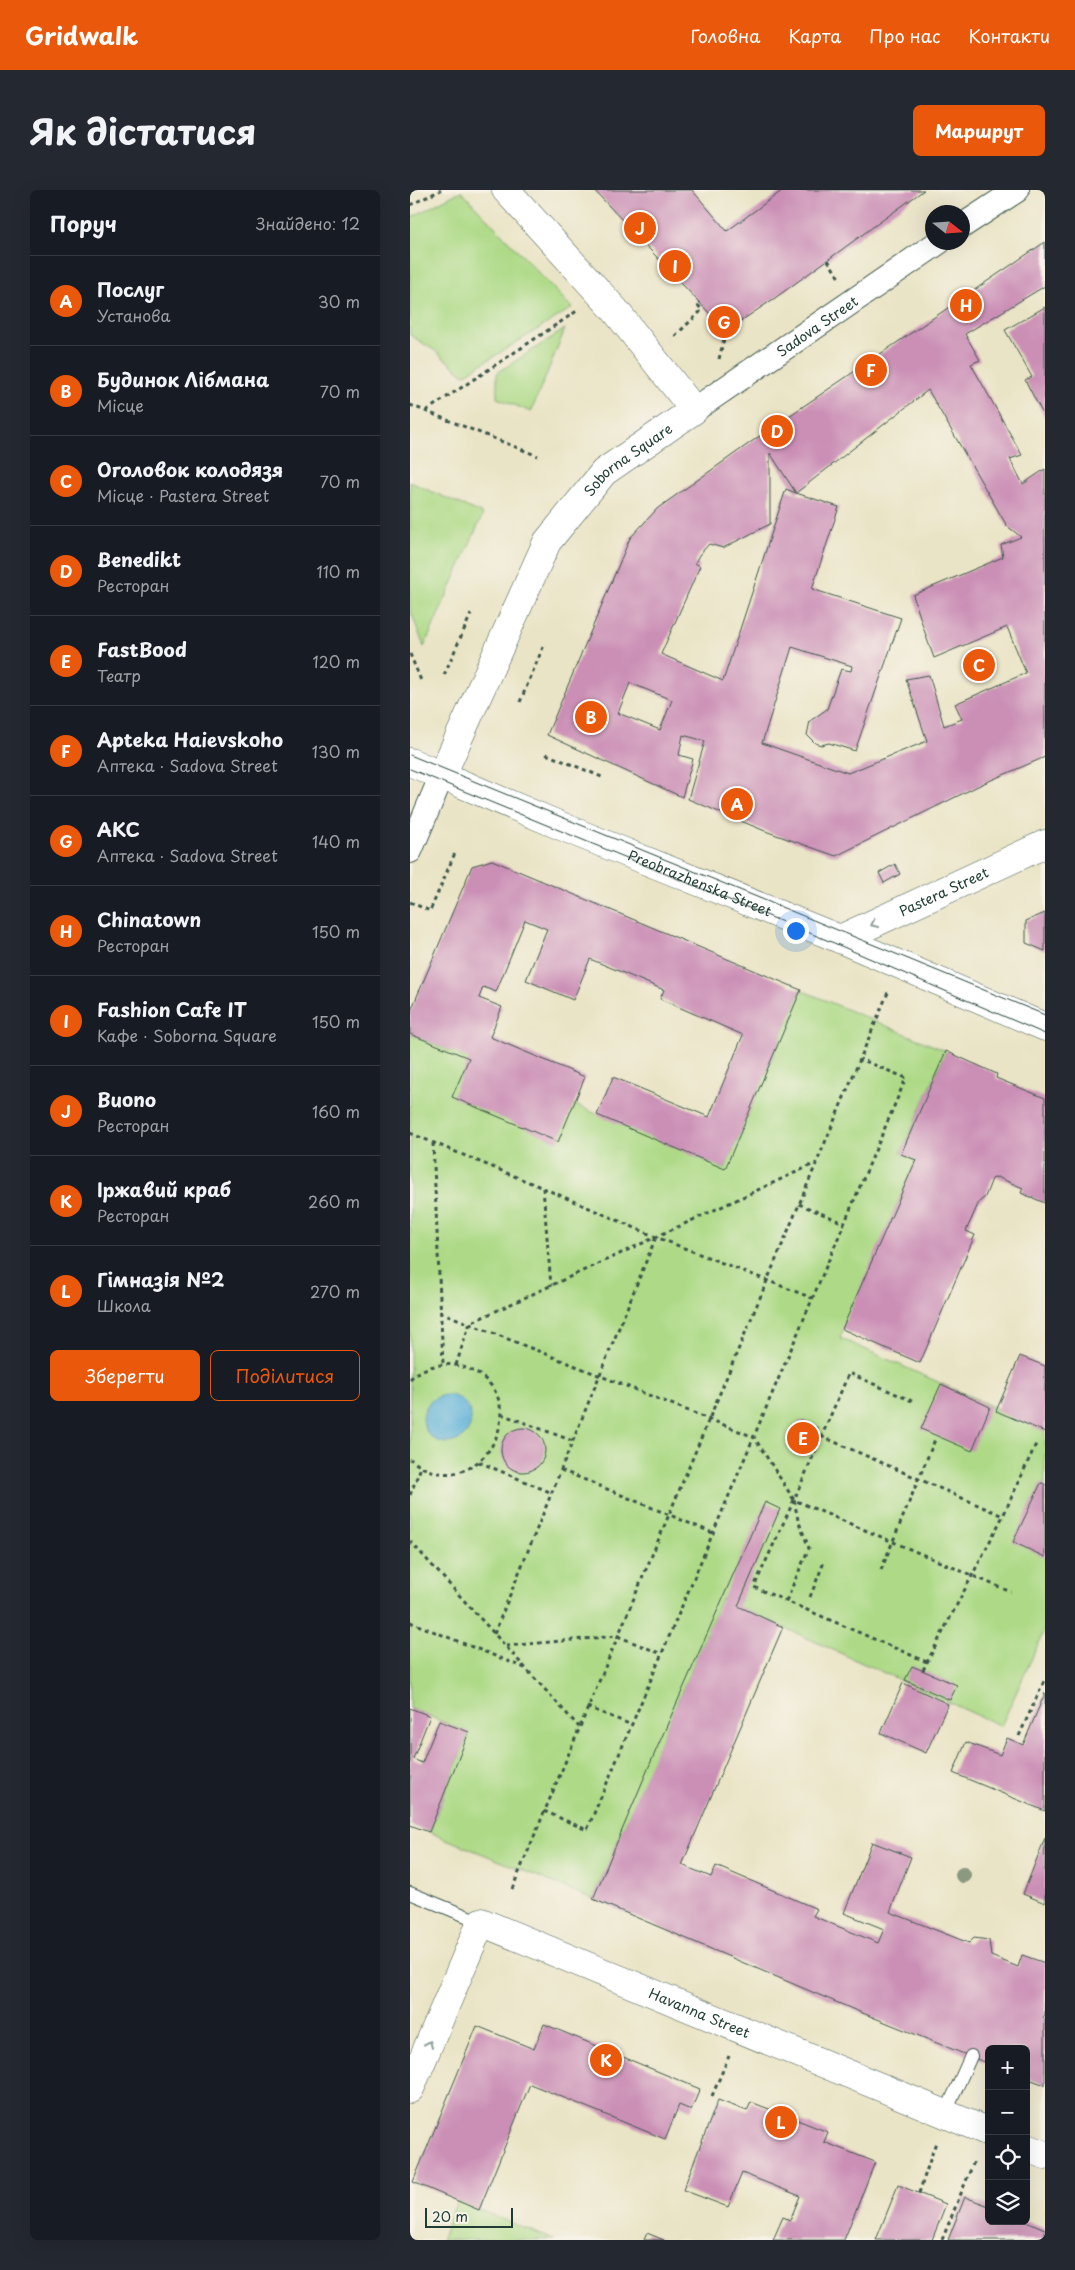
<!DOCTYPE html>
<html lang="uk">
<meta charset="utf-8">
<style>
body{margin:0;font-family:"Playpen Sans",sans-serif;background:#242831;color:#f1f3f6}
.controls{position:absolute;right:15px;bottom:15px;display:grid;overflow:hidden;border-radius:8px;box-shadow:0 5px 20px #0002}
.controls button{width:45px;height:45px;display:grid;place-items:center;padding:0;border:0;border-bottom:1px solid #363941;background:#171b24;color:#f1f3f6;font:25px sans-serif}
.compass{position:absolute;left:515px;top:15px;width:45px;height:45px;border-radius:50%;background:#171b24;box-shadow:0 5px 20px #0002;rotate:107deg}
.scale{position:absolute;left:15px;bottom:12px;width:88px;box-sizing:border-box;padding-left:5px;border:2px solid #1f3d34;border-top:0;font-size:14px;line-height:18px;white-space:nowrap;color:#1f3d34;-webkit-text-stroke:4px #f7f3e8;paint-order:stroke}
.you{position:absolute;left:385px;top:740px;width:18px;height:18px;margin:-12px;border:4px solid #fff;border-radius:50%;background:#1a73e8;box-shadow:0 0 0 8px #1a73e833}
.badge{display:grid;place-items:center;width:32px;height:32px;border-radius:50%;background:#ea580c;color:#fff;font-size:16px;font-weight:700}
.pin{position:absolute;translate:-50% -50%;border:2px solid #fff;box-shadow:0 1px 5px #0006}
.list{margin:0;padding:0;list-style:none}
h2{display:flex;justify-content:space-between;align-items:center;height:65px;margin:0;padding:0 20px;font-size:21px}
h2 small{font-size:16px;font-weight:400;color:#9ea1a6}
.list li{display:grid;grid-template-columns:32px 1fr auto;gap:15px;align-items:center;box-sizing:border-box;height:90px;padding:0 20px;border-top:1px solid #363941}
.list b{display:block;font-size:19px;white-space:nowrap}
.list p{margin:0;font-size:16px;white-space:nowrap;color:#9ea1a6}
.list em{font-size:16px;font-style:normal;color:#9ea1a6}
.actions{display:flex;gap:10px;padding:15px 20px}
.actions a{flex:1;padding:11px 0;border:1px solid #ea580c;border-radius:8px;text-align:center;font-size:18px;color:#ea580c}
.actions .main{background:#ea580c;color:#fff}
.icon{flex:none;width:28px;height:28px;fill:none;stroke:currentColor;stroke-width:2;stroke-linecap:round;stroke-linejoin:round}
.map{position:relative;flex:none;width:635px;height:2050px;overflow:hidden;border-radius:8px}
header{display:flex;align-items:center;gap:30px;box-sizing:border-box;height:70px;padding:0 25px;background:#ea580c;color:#fff}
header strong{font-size:24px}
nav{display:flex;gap:28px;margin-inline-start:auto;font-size:18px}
.intro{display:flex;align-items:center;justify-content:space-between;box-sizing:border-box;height:120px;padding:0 30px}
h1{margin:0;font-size:35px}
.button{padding:12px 22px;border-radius:8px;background:#ea580c;color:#fff;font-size:18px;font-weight:700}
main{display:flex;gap:30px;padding:0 30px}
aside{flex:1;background:#171b24;border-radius:8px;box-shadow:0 5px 20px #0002}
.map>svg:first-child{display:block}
</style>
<header>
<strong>Gridwalk</strong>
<nav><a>Головна</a><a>Карта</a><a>Про нас</a><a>Контакти</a></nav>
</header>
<div class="intro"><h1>Як дістатися</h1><a class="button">Маршрут</a></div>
<main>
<aside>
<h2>Поруч<small>Знайдено: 12</small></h2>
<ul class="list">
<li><span class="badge">A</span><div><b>Послуг</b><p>Установа</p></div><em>30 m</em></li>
<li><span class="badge">B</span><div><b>Будинок Лібмана</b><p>Місце</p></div><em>70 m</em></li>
<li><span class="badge">C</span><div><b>Оголовок колодязя</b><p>Місце · Pastera Street</p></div><em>70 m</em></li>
<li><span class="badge">D</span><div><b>Benedikt</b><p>Ресторан</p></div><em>110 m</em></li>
<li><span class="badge">E</span><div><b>FastBood</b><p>Театр</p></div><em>120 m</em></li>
<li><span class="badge">F</span><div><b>Apteka Haievskoho</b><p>Аптека · Sadova Street</p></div><em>130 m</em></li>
<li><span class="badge">G</span><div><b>АКС</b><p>Аптека · Sadova Street</p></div><em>140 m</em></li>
<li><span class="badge">H</span><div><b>Chinatown</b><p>Ресторан</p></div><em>150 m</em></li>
<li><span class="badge">I</span><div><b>Fashion Cafe IT</b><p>Кафе · Soborna Square</p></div><em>150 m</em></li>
<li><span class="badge">J</span><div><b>Buono</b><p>Ресторан</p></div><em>160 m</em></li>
<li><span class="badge">K</span><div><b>Іржавий краб</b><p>Ресторан</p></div><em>260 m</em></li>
<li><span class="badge">L</span><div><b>Гімназія №2</b><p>Школа</p></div><em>270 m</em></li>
</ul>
<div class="actions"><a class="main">Зберегти</a><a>Поділитися</a></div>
</aside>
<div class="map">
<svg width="635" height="2050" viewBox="0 0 635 2050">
<rect width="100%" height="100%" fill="#f7f3e8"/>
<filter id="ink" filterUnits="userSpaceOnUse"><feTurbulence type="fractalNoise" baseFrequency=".02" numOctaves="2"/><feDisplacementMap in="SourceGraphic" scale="10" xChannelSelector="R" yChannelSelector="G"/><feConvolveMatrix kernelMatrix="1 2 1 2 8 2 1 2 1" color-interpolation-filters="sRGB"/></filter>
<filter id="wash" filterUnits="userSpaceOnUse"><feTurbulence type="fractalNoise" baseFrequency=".0096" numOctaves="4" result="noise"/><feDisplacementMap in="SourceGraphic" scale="20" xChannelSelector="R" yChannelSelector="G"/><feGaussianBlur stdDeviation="1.12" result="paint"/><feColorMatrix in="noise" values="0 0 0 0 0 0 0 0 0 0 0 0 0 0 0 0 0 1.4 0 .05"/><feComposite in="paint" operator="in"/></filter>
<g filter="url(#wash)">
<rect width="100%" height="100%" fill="#eae4c6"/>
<path fill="#aeda87" stroke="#668c5e" d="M51 1 162 118 54 185 24 160 0 145V28Z
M155 139 121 222 87 208V183Z
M0 292 73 324 14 457 0 419Z
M391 800 536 861 491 963 506 970 430 1148 635 1240V1439L591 1536 311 1409 183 1709 19 1642 59 1543 0 1518V844L315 979Z
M47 2011 144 2050H31Z"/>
<path fill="#5cb1d8" stroke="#3e7786" d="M13 1229a24 24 0 1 1 48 0a24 24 0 1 1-48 0Z"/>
<g id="blocks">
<path fill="#cb8fb6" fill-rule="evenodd" d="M184 0H282L317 41 373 0H514L365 108 316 141Z
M635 52V96L555 144 570 170 561 174 612 265 600 269 613 294 635 279V567L572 594 426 666 355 641 278 609 295 551 273 545 269 565 283 569 272 607 137 545 220 348 248 318 351 245ZM518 200 597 336 611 347 591 355 593 367 503 405 517 449 524 468 597 437 616 483 545 514 552 529 534 536 519 485 496 489 517 551 438 583 352 553 382 457 442 476 441 481 431 479 417 519 400 531 397 545 405 553 411 555 419 553 445 561 491 428 402 399 429 317 386 303ZM360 263 386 303 376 299 313 491 251 464 290 376 285 373 289 365 299 354 313 358 360 334ZM220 493 262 510 250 540 208 523Z
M635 117V228L615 190 622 187 595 140Z
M82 670 391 800 315 979 187 925 203 887 299 927 333 845 250 809 254 800 180 769 163 810 116 790 137 739 115 730 86 802 73 797 69 808 92 817 80 847 175 887 148 952 42 907 59 868 0 844V823L62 676Z
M485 674 490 684 474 693 469 683Z
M635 723V761L616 753V731Z
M536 861 587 884 586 888 635 908V1013L611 1003 613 998 587 987 582 989 575 1007 569 1012 556 1041 565 1045 510 1173 432 1139 506 970 491 964Z
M610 1166 635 1176V1242L586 1221Z
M531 1194 580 1217 562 1261 511 1239Z
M390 1230 408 1238 396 1265 379 1258Z
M91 1260a22 22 0 1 1 44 0a22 22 0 1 1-44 0Z
M631 1293 635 1294V1367L603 1352Z
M355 1312 370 1319 328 1416 373 1437 272 1675 301 1687 306 1676 407 1719 403 1726 468 1753 474 1739 434 1723 462 1652 501 1667 480 1722 559 1753 564 1748 579 1750 581 1766 608 1777 612 1765 635 1773V1824L633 1828 635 1829V1895L616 1888V1859H579V1874L440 1818 183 1709 240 1574Z
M502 1476 547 1495 540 1510 495 1490Z
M493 1493 538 1514 516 1563 471 1543Z
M635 1503V1621L543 1583 556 1552 590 1565 597 1548 613 1555Z
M0 1518 20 1526 3 1569 12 1573 29 1531 59 1542 19 1642 0 1635Z
M635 1648V1713L613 1704Z
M134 1834 290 1899 281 1920 269 1915 255 1949 120 1894 69 2020 3 1992 67 1836 124 1859Z
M308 1910 337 1921 341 1912 418 1942 414 1952 465 1972 434 2050H363L373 2027 380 2030 390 2006 332 1983 318 2017 273 2000Z
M488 1995 536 2014 522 2050H466Z
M555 2007 579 2016V2031H616L635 2039V2050H538Z
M237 2043 254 2050H234Z"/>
</g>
</g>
<g filter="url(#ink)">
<use href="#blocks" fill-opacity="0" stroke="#3d564a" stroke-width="1"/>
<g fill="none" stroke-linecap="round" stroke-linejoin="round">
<g stroke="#3d564a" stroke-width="14">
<path id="lane" d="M0 1703 71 1732
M535 1924 561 1866"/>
</g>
<g stroke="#3d564a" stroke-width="26">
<g id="street">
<path d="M552 36 607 0"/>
<path id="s1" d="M284 220 529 52"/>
<path d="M0 661 32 585"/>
</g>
</g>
<g stroke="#3d564a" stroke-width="29">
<g id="secondary">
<path id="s2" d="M0 572 170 644 430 749 635 837"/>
<path id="s3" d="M32 585 137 352 194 282 284 220 205 120 96 0"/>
<path id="s4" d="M430 749 635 654"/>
<path id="s5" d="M0 1899 71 1732 579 1942"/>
<path d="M616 1958 635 1965"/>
</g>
</g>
<path stroke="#3d564a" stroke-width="3" stroke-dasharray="4 4" stroke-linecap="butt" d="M0 15 31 0
M418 70 429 88
M265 146 292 120 287 114 289 112
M309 169 316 141
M0 215 128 266
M16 221 167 121
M0 464 12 493
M34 485 61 424
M110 512 134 455
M136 564 192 587
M0 712 20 721 45 663
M0 943 133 998 246 1047 402 1108
M23 953 33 1174
M133 998 141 1096
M389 1014 434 1033
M30 1122 344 1247 384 1310 601 1402
M46 1175 60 1133 406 973
M0 1189C14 1176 34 1171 53 1177 135 1204 68 1325 0 1269
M91 1224 163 1251
M411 1246 593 1326
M69 1272 142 1303
M151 1280 303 1343
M0 1305 11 1277
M384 1310 344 1397 517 1472
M0 1351 169 1537
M471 1380 526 1247
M400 1407 414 1372
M376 1411 399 1358 388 1330 384 1310 439 1183 502 1211
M0 1432 115 1478
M84 1444 246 1047
M96 1456 207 1446 252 1464
M513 1480 593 1326 626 1254
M177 1517 222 1535
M609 1546 635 1489
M134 1621 177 1640 496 888 450 869
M102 1699 479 800
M302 1906 319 1866
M509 2003 526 1952
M532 2050 565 1969"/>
<use href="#lane" stroke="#fff" stroke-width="12"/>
<use href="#street" stroke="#fff" stroke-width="24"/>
<use href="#secondary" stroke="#fff" stroke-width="28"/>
<path stroke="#1f3d34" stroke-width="1" d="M0 565 635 825
M0 579 424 753 635 844"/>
</g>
<circle fill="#8a997f" cx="553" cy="1685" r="8"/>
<defs><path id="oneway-chevron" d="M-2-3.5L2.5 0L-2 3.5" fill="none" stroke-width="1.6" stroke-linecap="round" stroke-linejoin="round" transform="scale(1.25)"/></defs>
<g stroke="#8f9e9a">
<use href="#oneway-chevron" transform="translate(464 734) rotate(155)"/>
<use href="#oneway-chevron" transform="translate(19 1854) rotate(-67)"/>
</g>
</g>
<g text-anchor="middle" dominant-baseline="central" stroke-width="4" stroke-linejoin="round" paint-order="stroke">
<g font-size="14" fill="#1f3d34" stroke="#f7f3e8">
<text stroke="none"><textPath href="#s1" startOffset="149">Sadova Street</textPath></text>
<text stroke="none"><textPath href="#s3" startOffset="372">Soborna Square</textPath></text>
<text stroke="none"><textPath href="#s2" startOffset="314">Preobrazhenska Street</textPath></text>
<text stroke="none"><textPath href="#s4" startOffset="114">Pastera Street</textPath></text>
<text stroke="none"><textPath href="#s5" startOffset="418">Havanna Street</textPath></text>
</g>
</g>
</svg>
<div class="controls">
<button>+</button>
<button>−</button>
<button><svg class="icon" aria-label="locate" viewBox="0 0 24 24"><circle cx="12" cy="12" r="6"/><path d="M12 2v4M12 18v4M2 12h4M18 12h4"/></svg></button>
<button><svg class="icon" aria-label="layers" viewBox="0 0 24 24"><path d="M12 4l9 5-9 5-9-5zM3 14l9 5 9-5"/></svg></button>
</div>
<svg class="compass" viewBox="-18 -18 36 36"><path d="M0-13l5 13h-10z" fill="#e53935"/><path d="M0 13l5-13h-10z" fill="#9ea1a6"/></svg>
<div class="scale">20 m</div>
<div class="you"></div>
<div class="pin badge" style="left:327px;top:614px">A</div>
<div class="pin badge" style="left:181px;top:527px">B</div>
<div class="pin badge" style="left:569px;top:475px">C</div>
<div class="pin badge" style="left:367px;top:241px">D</div>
<div class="pin badge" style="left:393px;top:1248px">E</div>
<div class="pin badge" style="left:461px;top:180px">F</div>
<div class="pin badge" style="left:314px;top:132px">G</div>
<div class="pin badge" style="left:556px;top:115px">H</div>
<div class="pin badge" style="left:265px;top:76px">I</div>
<div class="pin badge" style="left:230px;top:38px">J</div>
<div class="pin badge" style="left:196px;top:1870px">K</div>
<div class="pin badge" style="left:371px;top:1932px">L</div>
</div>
</main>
